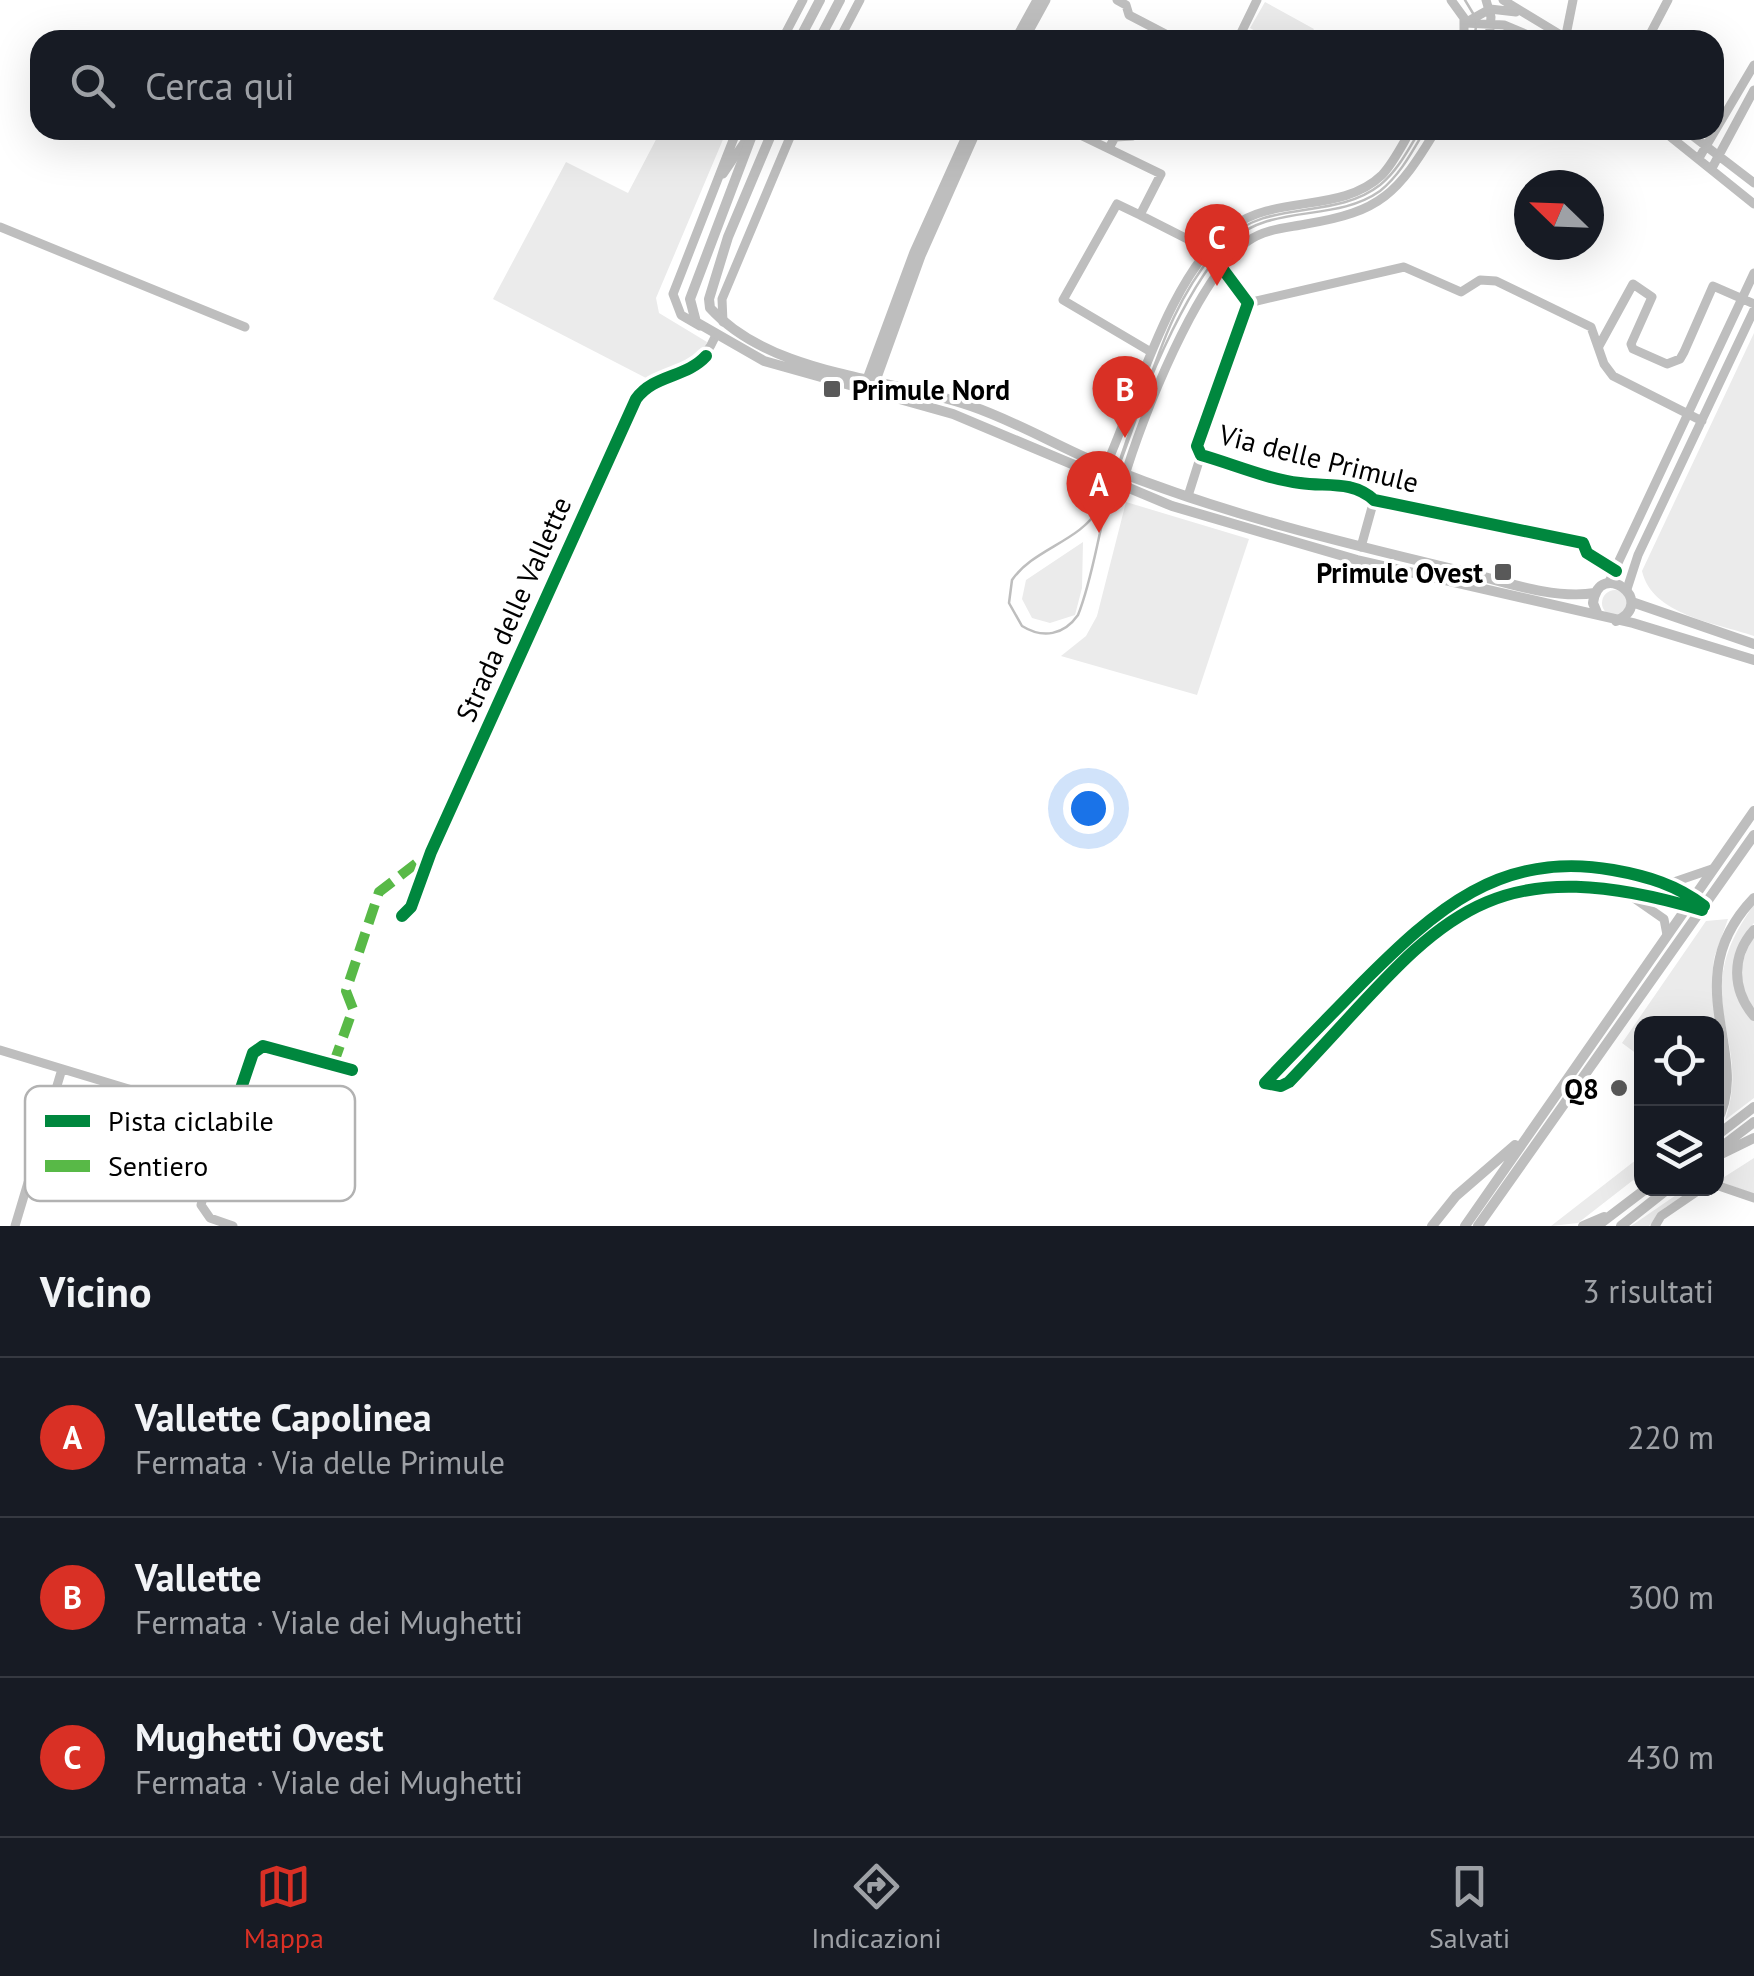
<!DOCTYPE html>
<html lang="it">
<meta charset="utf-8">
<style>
body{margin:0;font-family:"PT Sans",sans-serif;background:#20242c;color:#f1f3f6}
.controls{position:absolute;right:30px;bottom:30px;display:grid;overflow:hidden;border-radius:20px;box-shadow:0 10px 40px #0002}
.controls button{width:90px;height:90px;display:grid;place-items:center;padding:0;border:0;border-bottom:2px solid #363941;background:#171b24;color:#f1f3f6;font:50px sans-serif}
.compass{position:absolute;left:1514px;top:170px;width:90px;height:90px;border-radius:50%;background:#171b24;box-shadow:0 10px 40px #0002;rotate:293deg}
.you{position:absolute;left:1088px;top:808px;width:35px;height:35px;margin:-25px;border:8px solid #fff;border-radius:50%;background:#1a73e8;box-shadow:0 0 0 15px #1a73e833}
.badge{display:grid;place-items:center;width:65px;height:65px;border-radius:50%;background:#d93025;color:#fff;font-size:32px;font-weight:700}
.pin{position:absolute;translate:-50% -82px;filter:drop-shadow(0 2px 5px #0008)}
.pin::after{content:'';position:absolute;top:52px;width:35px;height:30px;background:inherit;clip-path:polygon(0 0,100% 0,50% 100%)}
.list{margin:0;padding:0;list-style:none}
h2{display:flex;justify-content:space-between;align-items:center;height:130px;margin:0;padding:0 40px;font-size:42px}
h2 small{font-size:32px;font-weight:400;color:#9ea1a6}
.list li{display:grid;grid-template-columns:65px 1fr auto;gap:30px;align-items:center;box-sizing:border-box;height:160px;padding:0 40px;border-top:2px solid #363941}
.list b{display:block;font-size:38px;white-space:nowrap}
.list p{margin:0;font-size:32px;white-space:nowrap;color:#9ea1a6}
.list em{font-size:32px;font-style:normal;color:#9ea1a6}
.icon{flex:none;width:55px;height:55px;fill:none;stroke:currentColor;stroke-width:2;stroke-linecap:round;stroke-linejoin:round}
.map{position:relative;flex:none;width:1754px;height:1226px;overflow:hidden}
.search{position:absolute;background:#171b24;box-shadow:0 10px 40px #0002;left:30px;right:30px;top:30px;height:110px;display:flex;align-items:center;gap:25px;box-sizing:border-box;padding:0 35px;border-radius:30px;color:#9ea1a6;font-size:38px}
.sheet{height:610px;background:#171b24}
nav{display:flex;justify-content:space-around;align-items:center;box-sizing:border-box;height:140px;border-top:2px solid #363941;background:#171b24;font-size:28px;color:#9ea1a6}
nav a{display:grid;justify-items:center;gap:5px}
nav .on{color:#d93025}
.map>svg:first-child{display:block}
</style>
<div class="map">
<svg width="1754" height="1226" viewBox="0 0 1754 1226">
<rect width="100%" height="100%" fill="#fff"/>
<path fill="#ebebeb" d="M1265 2 1314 29 1307 40H1271L1250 28Z
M661 130H727L656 298 659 313 707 342C701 366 671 374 648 379L493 299 566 162 628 193Z
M1754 333V636C1716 623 1652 615 1642 571Z
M1126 502 1249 539 1197 695 1061 656 1086 636 1097 616Z
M1083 542 1082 588 1075 615 1050 623 1032 618 1022 599 1026 580Z
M1602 603a13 13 0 1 1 26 0a13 13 0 1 1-26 0Z
M1754 905V923L1747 932 1733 980 1739 1001 1754 1021V1098L1725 1120C1754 1038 1684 999 1754 905Z
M1728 919 1714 958 1712 979 1727 1071 1717 1112 1716 1024H1642L1641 1057 1622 1043 1706 921Z
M1754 937V1008C1736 984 1739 961 1754 937Z
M1641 1156V1174L1578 1223 1551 1226Z
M1754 1158V1194L1718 1181Z
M1685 1189H1696L1666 1207 1649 1226H1631Z"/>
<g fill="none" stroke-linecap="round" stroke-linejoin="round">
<path stroke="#bebebe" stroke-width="9" d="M1117 0 1126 5 1129 15 1177 40
M1451 0 1464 18V40
M1486 0 1491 17 1489 40
M1503 0 1569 40
M1465 23 1504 25 1540 40
M1465 23 1490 9 1516 12
M782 40 803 0
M839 40 860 0
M1015 40 1037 0
M1024 40 1046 0
M1253 40 1241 33 1257 0
M1565 40 1573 0
M1647 40 1668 0
M1070 130 1161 174 1140 215 1209 250
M1662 130 1754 204
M1685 130 1754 183
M1109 148 1115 137 1133 136 1136 130
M1699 158 1754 65
M1712 168 1754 90
M723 174 748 137
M1140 215 1117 204 1063 300 1151 352
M0 227 245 327
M1222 268 1248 303 1197 446 1201 455C1233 464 1267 479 1300 483 1326 487 1352 480 1374 500L1583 543 1587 553 1616 571
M1248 303 1404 267 1461 292 1480 280 1496 281 1591 327 1604 364 1613 376 1702 421
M723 322 722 299 793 130
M700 326 681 315 673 294 737 130
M1599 346 1633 284 1652 297 1631 344 1633 349 1667 364 1680 359 1684 352 1713 286 1754 304
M874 386 921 256 977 130
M864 387 914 252 969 130
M1104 470C1136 401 1169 274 1232 227 1276 194 1341 214 1382 175 1394 162 1402 145 1411 130
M1124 479C1141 420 1198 275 1248 241 1265 229 1286 228 1306 224 1381 212 1398 193 1436 130
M1188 496 1201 455
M1361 547 1374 500
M1609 582 1754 273
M1627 589 1638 555 1754 310
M1671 883 1712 869
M1631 896 1664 919 1667 935
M1694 907C1471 842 1431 935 1289 1082L1281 1086 1265 1083C1297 1049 1329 1017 1361 984 1435 910 1500 850 1613 870 1643 876 1673 882 1698 901
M402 916 411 907 431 852 636 399C662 364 694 385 715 337
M0 1050 208 1113 225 1123
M1716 1185 1754 1198
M15 1226 62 1069
M233 1226 210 1218 201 1205C210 1173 241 1060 263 1046L352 1070
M1655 1226 1661 1216 1702 1188"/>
<path stroke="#bebebe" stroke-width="10" d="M799 40 820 0
M819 40 840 0
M754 130 690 299 696 322 764 361 953 414 1172 506 1357 560 1633 623 1754 660
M773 130 728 237 709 299 710 308C772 376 888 377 971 406 1021 423 1067 452 1117 471 1225 514 1340 542 1453 569 1497 579 1550 600 1595 593
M1632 602 1754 644
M1598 615 1593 603C1599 557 1659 602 1616 621
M1754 930C1731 956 1732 990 1754 1016
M1716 1123C1754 1056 1674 981 1754 898
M1716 1136 1754 1107
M1716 1151 1754 1122
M1717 1156 1754 1138
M1432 1226 1456 1196 1515 1145
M1465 1226 1754 811
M1478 1226 1754 835
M1583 1226 1604 1217
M1597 1226 1647 1188
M1621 1226 1669 1188"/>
<path stroke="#bebebe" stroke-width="2.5" d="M1465 0 1477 20 1474 40
M1420 130C1408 150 1398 170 1380 185 1334 221 1267 198 1225 241 1154 313 1145 424 1099 508 1081 541 1033 549 1012 580L1009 603 1022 626C1043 639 1064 635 1078 615 1092 580 1097 540 1107 504 1126 432 1178 294 1230 242 1271 203 1335 223 1380 191 1400 175 1412 152 1425 130"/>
<path stroke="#58b947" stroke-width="10" stroke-dasharray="20 10" stroke-linecap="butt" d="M333 1065 353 1009 346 991 379 892 427 855"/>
<g stroke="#fff" stroke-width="19">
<path id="cycleway" d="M1222 268 1248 303 1197 446 1201 455C1233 464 1267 479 1300 483 1326 487 1352 480 1374 500L1583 543 1587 553 1616 571
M1702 910C1472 842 1435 930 1289 1082L1281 1086 1265 1083C1297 1049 1329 1017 1361 984 1435 910 1500 850 1613 870 1647 876 1677 885 1704 906
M402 916 411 907 431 852 636 399C654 374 686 378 706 356
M234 1109 253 1053 263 1046 352 1070"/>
</g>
<use href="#cycleway" stroke="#00873e" stroke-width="12"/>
</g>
<g fill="#595959" stroke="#fff" stroke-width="4">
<rect x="822" y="379" width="20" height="20" rx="5"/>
<rect x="1493" y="562" width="20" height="20" rx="5"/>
<circle cx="1619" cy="1088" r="10"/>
</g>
<g text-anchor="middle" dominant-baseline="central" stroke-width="8" stroke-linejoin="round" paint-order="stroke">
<g font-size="28" font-weight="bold" fill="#000" stroke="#fff" text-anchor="end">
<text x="852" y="389" text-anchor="start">Primule Nord</text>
<text x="1483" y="572">Primule Ovest</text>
<text x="1599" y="1088">Q8</text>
</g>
<g font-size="28" fill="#000" stroke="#fff">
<text transform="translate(1319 458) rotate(14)">Via delle Primule</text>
<text transform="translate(513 609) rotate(-66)">Strada delle Vallette</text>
</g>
</g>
<rect x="25" y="1086" width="330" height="115" rx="15" fill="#fff" stroke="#b2b2b2" stroke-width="2.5"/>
<rect x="45" y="1115" width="45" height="12" fill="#00873e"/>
<rect x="45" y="1160" width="45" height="12" fill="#58b947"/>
<g font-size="28" fill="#000">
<text x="108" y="1131">Pista ciclabile</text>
<text x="108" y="1176">Sentiero</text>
</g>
</svg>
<div class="controls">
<button><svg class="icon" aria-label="locate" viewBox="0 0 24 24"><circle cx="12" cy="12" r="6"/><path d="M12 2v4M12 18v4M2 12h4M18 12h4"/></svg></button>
<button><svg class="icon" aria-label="layers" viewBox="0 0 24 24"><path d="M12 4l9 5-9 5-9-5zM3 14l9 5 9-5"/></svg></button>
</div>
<svg class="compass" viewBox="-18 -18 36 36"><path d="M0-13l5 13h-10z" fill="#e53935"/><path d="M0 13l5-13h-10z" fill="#9ea1a6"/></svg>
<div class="you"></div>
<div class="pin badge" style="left:1099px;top:533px">A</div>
<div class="pin badge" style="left:1125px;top:438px">B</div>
<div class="pin badge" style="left:1217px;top:286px">C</div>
<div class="search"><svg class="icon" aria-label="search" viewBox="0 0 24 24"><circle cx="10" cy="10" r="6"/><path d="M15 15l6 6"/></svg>Cerca qui</div>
</div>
<section class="sheet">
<h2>Vicino<small>3 risultati</small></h2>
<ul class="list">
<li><span class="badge">A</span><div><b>Vallette Capolinea</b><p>Fermata · Via delle Primule</p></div><em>220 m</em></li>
<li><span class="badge">B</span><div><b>Vallette</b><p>Fermata · Viale dei Mughetti</p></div><em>300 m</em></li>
<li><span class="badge">C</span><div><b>Mughetti Ovest</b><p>Fermata · Viale dei Mughetti</p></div><em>430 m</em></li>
</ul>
</section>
<nav>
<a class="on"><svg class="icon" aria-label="map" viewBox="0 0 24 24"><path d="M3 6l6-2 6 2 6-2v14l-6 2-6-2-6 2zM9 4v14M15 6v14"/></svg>Mappa</a>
<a><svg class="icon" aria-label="directions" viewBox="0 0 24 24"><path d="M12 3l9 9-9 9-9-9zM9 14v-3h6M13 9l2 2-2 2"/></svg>Indicazioni</a>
<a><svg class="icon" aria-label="saved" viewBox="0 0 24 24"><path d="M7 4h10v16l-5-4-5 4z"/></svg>Salvati</a>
</nav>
